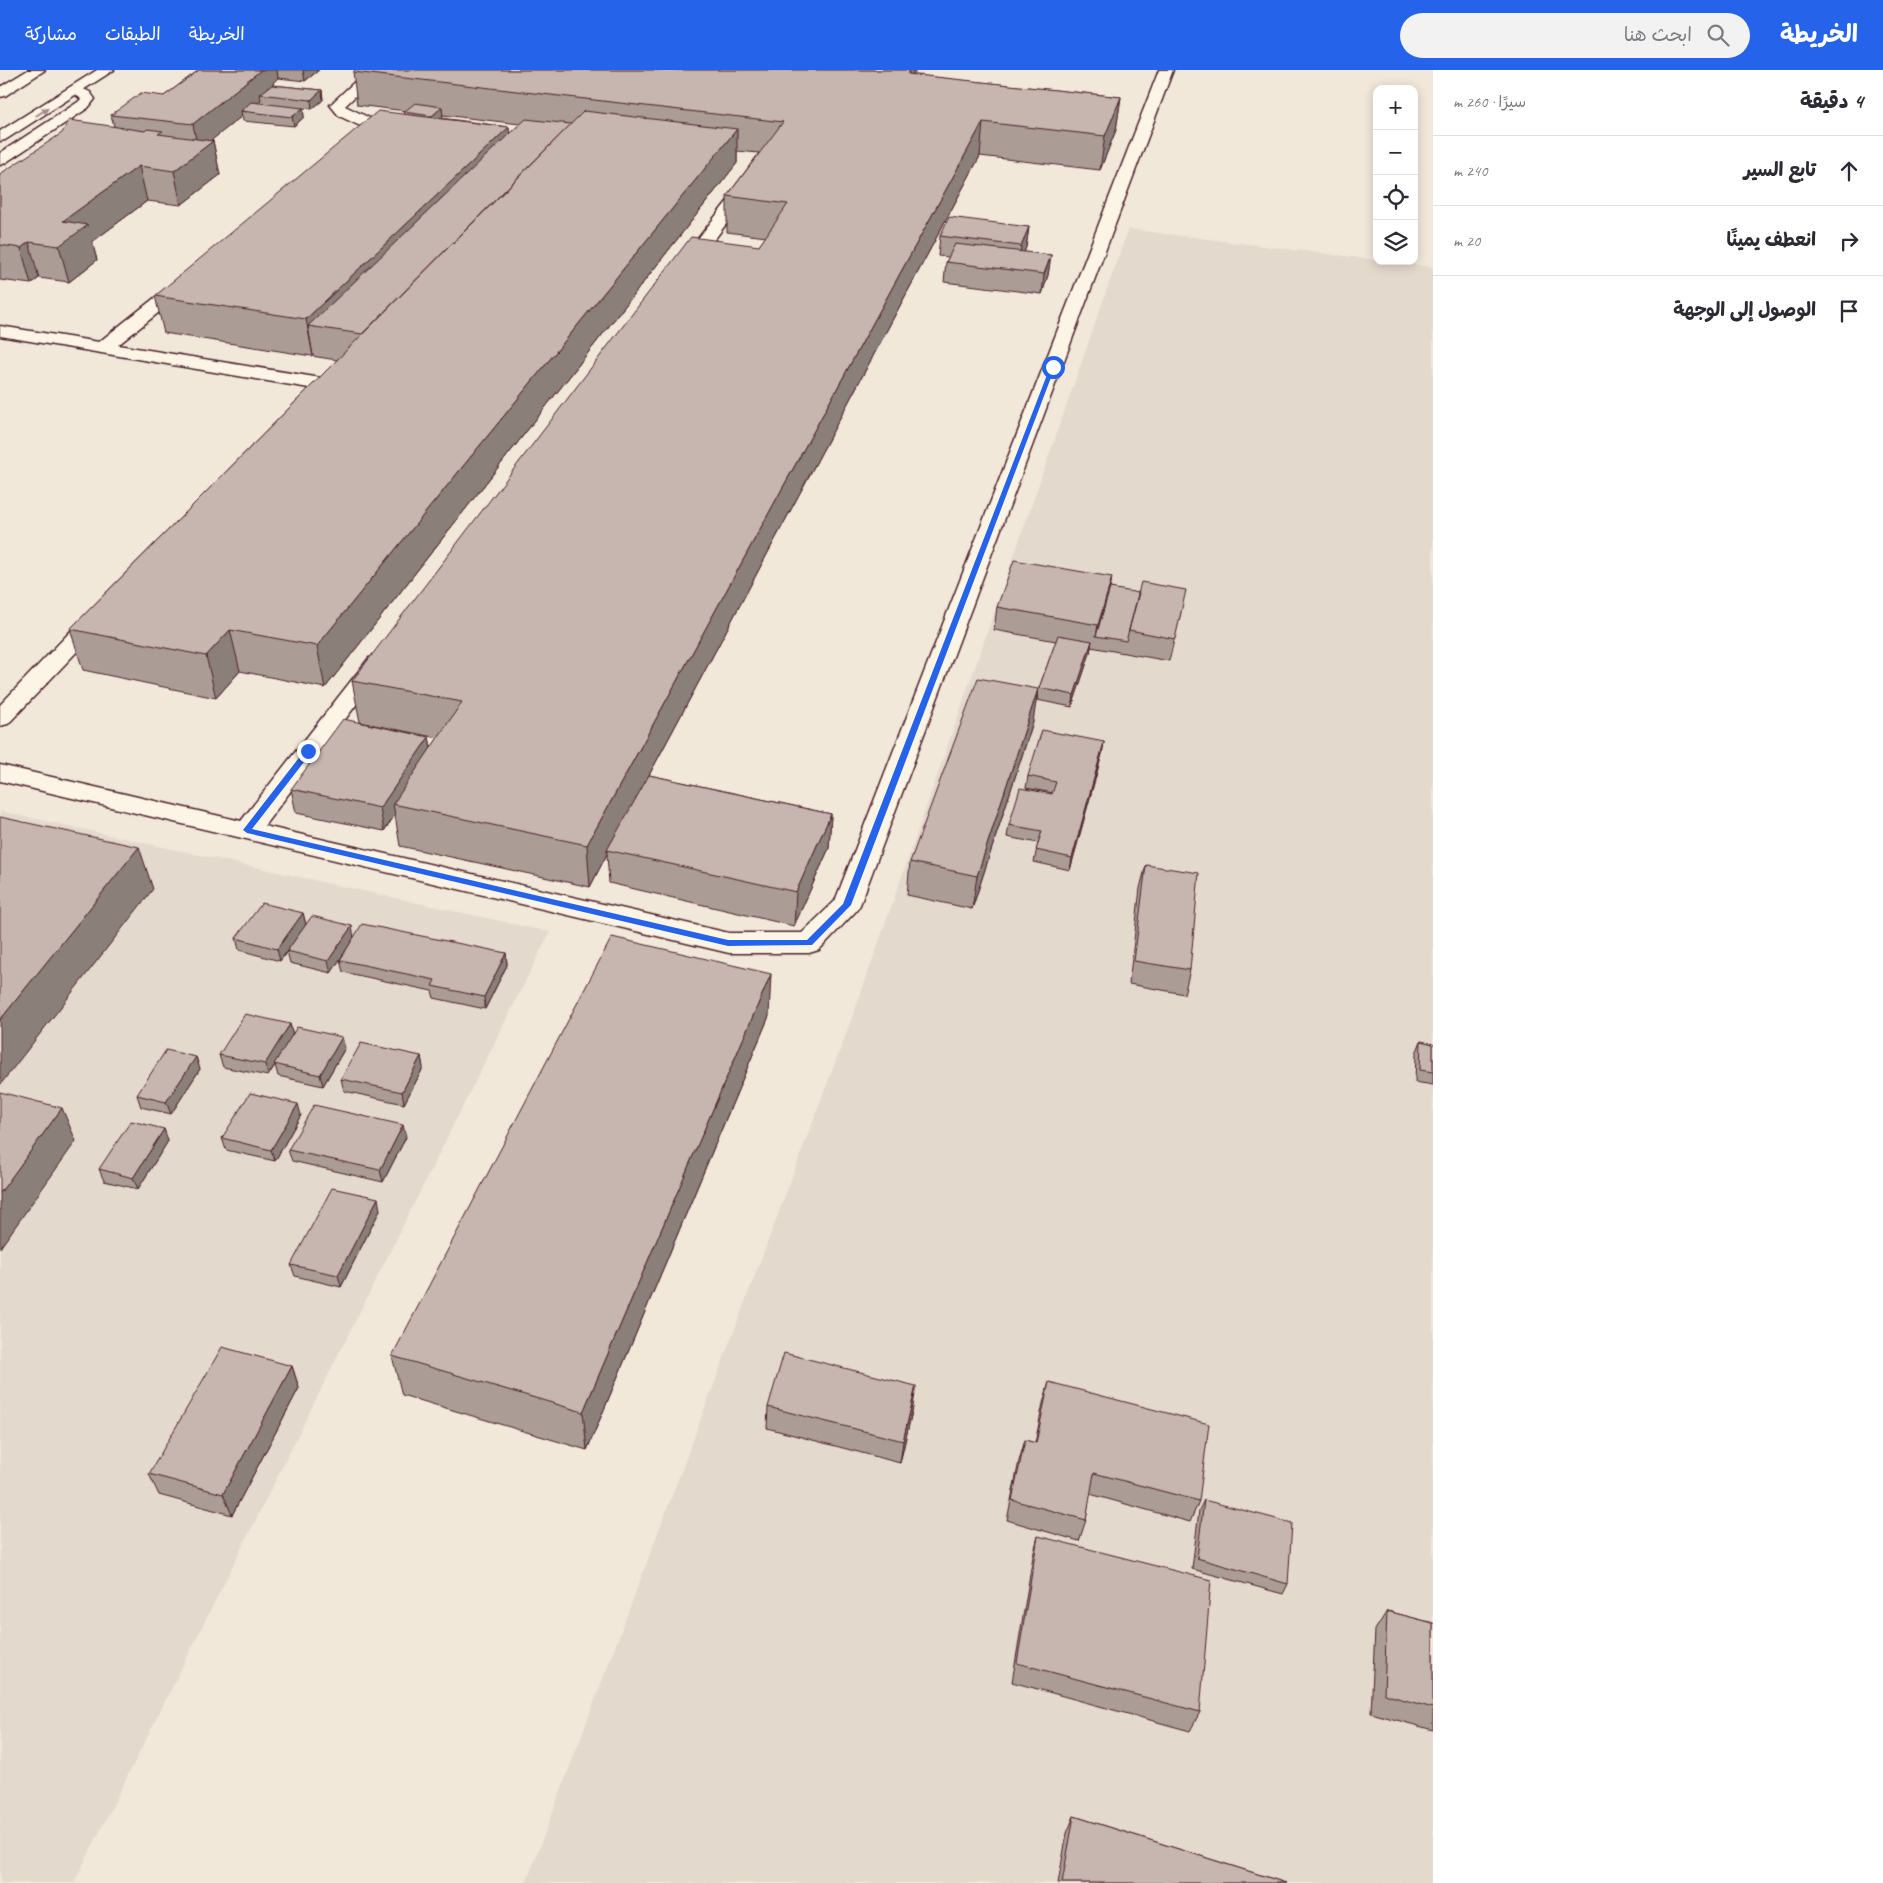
<!DOCTYPE html>
<html lang="ar">
<meta charset="utf-8">
<style>
body{margin:0;font-family:Caveat,"Playpen Sans Arabic",sans-serif;background:#f2f2f3;color:#2b2b33;direction:rtl}
.controls{position:absolute;right:15px;top:15px;display:grid;overflow:hidden;border-radius:10px;box-shadow:0 2px 12px #0003}
.controls button{width:45px;height:45px;display:grid;place-items:center;padding:0;border:0;border-bottom:1px solid #e1e1e2;background:#fff;color:#2b2b33;font:25px sans-serif}
.stop{position:absolute;width:15px;height:15px;margin:-11px;border:4px solid #2563eb;border-radius:50%;background:#fff}
.stop.end{background:#2563eb;border-color:#fff;box-shadow:0 1px 5px #0008}
.list{margin:0;padding:0;list-style:none}
h2{display:flex;justify-content:space-between;align-items:center;height:65px;margin:0;padding:0 20px;font-size:21px}
h2 small{font-size:16px;font-weight:400;color:#7c7c81}
.list li{display:grid;grid-template-columns:32px 1fr auto;gap:15px;align-items:center;box-sizing:border-box;height:70px;padding:0 20px;border-top:1px solid #e1e1e2}
.list b{display:block;font-size:19px;white-space:nowrap}
.list em{font-size:16px;font-style:normal;color:#7c7c81}
.icon{flex:none;width:28px;height:28px;fill:none;stroke:currentColor;stroke-width:2;stroke-linecap:round;stroke-linejoin:round}
.map{position:relative;flex:none;width:1433px;height:1813px;overflow:hidden;direction:ltr}
header{display:flex;align-items:center;gap:30px;box-sizing:border-box;height:70px;padding:0 25px;background:#2563eb;color:#fff}
header strong{font-size:24px}
nav{display:flex;gap:28px;margin-inline-start:auto;font-size:18px}
.search{width:350px;height:45px;background:#f2f2f3;display:flex;align-items:center;gap:12px;box-sizing:border-box;padding:0 18px;border-radius:28px;color:#7c7c81;font-size:19px}
main{display:flex}
aside{flex:1;background:#fff}
.map>svg:first-child{display:block}
</style>
<header>
<strong>الخريطة</strong>
<div class="search"><svg class="icon" aria-label="search" viewBox="0 0 24 24"><circle cx="10" cy="10" r="6"/><path d="M15 15l6 6"/></svg>ابحث هنا</div>
<nav><a>الخريطة</a><a>الطبقات</a><a>مشاركة</a></nav>
</header>
<main>
<aside>
<h2>4 دقيقة<small>سيرًا · 260 m</small></h2>
<ul class="list">
<li><svg class="icon" aria-label="ahead" viewBox="0 0 24 24"><path d="M12 20V5M6 11l6-6 6 6"/></svg><div><b>تابع السير</b></div><em>240 m</em></li>
<li><svg class="icon" aria-label="right" viewBox="0 0 24 24"><path d="M7 20v-9h11M14 6l5 5-5 5"/></svg><div><b>انعطف يمينًا</b></div><em>20 m</em></li>
<li><svg class="icon" aria-label="arrive" viewBox="0 0 24 24"><path d="M6 21V4h12l-3 4 3 4H6"/></svg><div><b>الوصول إلى الوجهة</b></div></li>
</ul>
</aside>
<div class="map">
<svg width="1433" height="1813" viewBox="0 0 1433 1813">
<rect width="100%" height="100%" fill="#f1e8da"/>
<filter id="ink" filterUnits="userSpaceOnUse"><feTurbulence type="fractalNoise" baseFrequency=".02" numOctaves="2"/><feDisplacementMap in="SourceGraphic" scale="10" xChannelSelector="R" yChannelSelector="G"/><feConvolveMatrix kernelMatrix="1 2 1 2 8 2 1 2 1" color-interpolation-filters="sRGB"/></filter>
<g filter="url(#ink)">
<path fill="#e4d9cd" d="M1128 159 1433 197V1813H526L859 929Z
M0 741 550 862 74 1813H0Z"/>
<g fill="none" stroke-linecap="round" stroke-linejoin="round">
<g stroke="#4a1f2b" stroke-width="3">
<path id="lane" d="M367 0H382L345 36 378 52 384 59 379 68 360 78 355 77 353 74 369 60 339 46 330 35Z
M1159 0H1173L860 835 856 841 819 880 809 883H729L0 711V695L241 751 369 588 377 586 385 588 388 593 264 756 729 863H802L835 831Z
M77 16 90 22 95 29 88 38 5 93 0 95V83L78 32 81 29 70 20Z
M749 108 754 110 757 113 690 202H678L676 198 678 194 744 110Z
M187 206 193 207 195 211 193 215 118 275 321 308 328 310 330 314 328 318 321 320 0 266V256L99 272 181 207Z
M99 538 107 540 110 545 107 550 8 654 0 656V635L91 540Z"/>
</g>
<g stroke="#4a1f2b" stroke-width="3">
<path id="street" d="M28 0H45L5 26 0 27V17Z
M97 0H114L5 70 0 71V61Z"/>
</g>
<use href="#lane" fill="#fcf5e5" fill-rule="evenodd"/>
<use href="#street" fill="#fcf5e5" fill-rule="evenodd"/>
</g>
<path fill="#ab9d96" stroke="#4a1f2b" fill-rule="evenodd" d="M199 0H319L305 11 278 8 273 13V15L322 20 323 30 312 39 303 38 304 47 294 56 243 51 242 46 211 70 213 71 220 105 181 135 147 131 92 172 97 190 69 212 39 208 31 214 0 210V104L114 56 111 45 164 26Z
M355 0H916L913 5 1121 27 1116 60 1100 100 980 86 649 705 831 744 829 778 794 856 609 813 607 784 590 817 400 776 395 745 384 761 296 743 291 719 429 667 431 678 438 668 360 652 352 611 759 176 766 167 727 162V126L759 83 737 81V93L325 618 240 601 216 628 83 600 70 559 337 290 164 263 155 226 404 44V42L406 41 357 35 353 2ZM443 45 520 54 509 64V57L441 48 443 46Z
M1029 157 1026 177 1024 182 1051 185 1048 205 1042 224 944 212 946 192 949 187 938 186 940 166Z
M1112 507 1110 518 1181 542 1169 591 1091 577 1090 583 1072 637 1037 630 1039 618 1056 571 994 560 997 537Z
M1033 652 972 839 907 825 910 792Z
M1104 672 1102 684 1070 800 1034 792 1038 773 1007 767 1009 755 1052 724 1053 723 1026 718 1028 706Z
M1146 795 1190 900 1184 924 1129 914 1140 818Z
M303 843 306 855 354 867 506 883 507 895 485 939 434 928 432 921 343 902 340 890 346 880 331 903 290 893 287 881 292 874 280 891 239 880 236 868Z
M769 946 587 1380 402 1325 392 1286Z
M290 954 293 965 345 978 323 1016 278 1006 275 995 268 1006 223 997 219 985Z
M1421 971 1433 974V1015L1415 1012 1416 983Z
M421 986 423 998 404 1034 344 1021 341 1009Z
M196 987 200 999 171 1044 141 1037 137 1025Z
M301 1045 275 1091 226 1080 222 1068Z
M164 1059 168 1071 138 1119 104 1111 99 1099Z
M406 1067 383 1112 292 1091 288 1080Z
M380 1140 341 1217 295 1206 291 1195Z
M292 1296 299 1318 232 1445 159 1425 149 1404Z
M1049 1312 1199 1431 1190 1452 1090 1424 1086 1450 1079 1471 1007 1450 1019 1391 1025 1370 1035 1373 1043 1333Z
M768 1337H913L900 1393 767 1358Z
M1204 1430 1288 1514 1283 1524 1192 1499 1199 1440Z
M1038 1466 1200 1642 1190 1661 1012 1612 1033 1486Z
M1387 1541 1433 1553V1660L1371 1643 1375 1560Z
M1074 1746 1286 1813H1058L1067 1763Z"/>
<path fill="#8b7f7a" stroke="#4a1f2b" d="M261 0H277L278 8 273 13 274 20 260 24 261 30 246 42 241 41 242 46 198 81 193 54Z
M303 0H319L305 11Z
M910 0H913L911 28 908 4Z
M322 20 323 30 312 39 311 30Z
M1121 27 1116 60 1100 100 1105 66Z
M442 37 443 46 433 55 432 46Z
M303 38 304 47 294 56 292 47Z
M983 52 980 86 609 780H607V784L590 817 587 775Z
M509 57 511 91 308 256 313 286 306 249Z
M737 59V93L325 618 317 576Z
M213 71 220 105 181 135 174 101Z
M139 96 147 131 92 172 97 190 69 212 59 176 63 151Z
M1029 157 1026 177 1019 196 1021 176Z
M29 172 39 208 31 214 21 178Z
M1051 185 1048 205 1042 224 1044 204Z
M1112 507 1108 529 1096 566 1098 555Z
M230 560 240 601 216 628 206 586Z
M1092 571 1090 583 1072 637 1074 625Z
M1038 619 1033 652 972 839 977 806Z
M429 667 433 690 393 734 395 745 384 761 380 738Z
M1104 672 1102 684 1070 800 1072 788Z
M831 744 829 778 794 856 796 822Z
M139 777 153 819 0 1015V950Z
M303 843 306 855 280 891 277 879Z
M352 856 354 868 331 903 328 891Z
M506 883 507 895 485 939 484 927Z
M771 904 769 946 587 1380 583 1342Z
M290 954 293 966 268 1006 265 994Z
M342 967 345 978 323 1016 320 1005Z
M421 986 423 998 404 1034 402 1022Z
M196 987 200 999 171 1044 166 1032Z
M298 1034 301 1045 275 1091 271 1080Z
M62 1038 76 1071 0 1178V1123Z
M403 1055 406 1067 383 1112 380 1100Z
M164 1059 168 1071 138 1119 133 1108Z
M378 1128 380 1140 341 1217 338 1205Z
M292 1296 299 1318 232 1445 223 1424Z
M916 1316 913 1337 900 1393 903 1371Z"/>
<path fill="#c7b6af" stroke="#4a1f2b" d="M199 0H261L193 54 111 45 141 23 164 26Z
M355 0H910L908 4 1121 27 1105 66 983 52 587 775 393 734 462 632 352 611 691 167 759 176 788 134 727 126 783 52 353 2Z
M272 15 322 20 311 30 260 24Z
M251 32 303 38 292 47 241 41Z
M415 33 442 37 432 46 404 42Z
M378 41 509 57 306 249 155 226Z
M584 41 737 59 317 576 230 560 206 586 70 559Z
M526 49 571 54 362 264 308 256 509 64Z
M69 50 145 61 147 59 163 61 158 64 213 71 174 101 139 96 63 151 88 155 59 176 29 172 21 178 0 175V104L62 63Z
M949 147 1029 157 1021 176 940 166Z
M955 174 1051 185 1044 204 946 192Z
M1014 490 1112 507 1098 555 997 537Z
M1141 512 1186 520 1175 569 1129 560Z
M1110 518 1139 523 1126 571 1096 566Z
M1058 565 1092 571 1074 625 1039 618Z
M978 608 1038 619 977 806 910 792Z
M343 649 429 667 380 738 291 719Z
M1042 660 1104 672 1072 788 1036 780 1042 761 1009 755 1020 718 1052 724 1056 712 1028 706Z
M649 705 831 744 796 822 607 780Z
M0 747 139 777 0 950Z
M1146 795 1199 803 1190 900 1134 891Z
M262 833 303 843 277 879 236 868Z
M312 846 352 856 328 891 287 881Z
M362 854 506 883 484 927 432 916 435 910 340 890Z
M612 867 771 904 583 1342 392 1286Z
M245 944 290 954 265 994 219 985Z
M297 957 342 967 320 1005 274 994Z
M1421 971 1433 974V1002L1420 1000Z
M361 973 421 986 402 1022 341 1009Z
M166 980 196 987 166 1032 137 1025Z
M0 1022 62 1038 0 1123Z
M250 1023 298 1034 271 1080 222 1068Z
M314 1035 403 1055 380 1100 288 1080Z
M131 1051 164 1059 133 1108 99 1099Z
M332 1118 378 1128 338 1205 291 1195Z
M222 1277 292 1296 223 1424 149 1404Z
M784 1283 916 1316 903 1371 768 1337Z
M1049 1312 1209 1354 1199 1431 1094 1403 1086 1450 1012 1430 1025 1370 1036 1373Z
M1204 1430 1292 1453 1288 1514 1197 1488Z
M1038 1466 1211 1510 1200 1642 1017 1593Z
M1387 1541 1433 1553V1638L1384 1624Z
M1074 1746 1286 1813H1062Z"/>
<defs><path id="oneway-solid" d="M-6-.8H1V-3.2L6.5 0L1 3.2V.8H-6Z" transform="scale(1.25)"/></defs>
<use fill="#a38a88" href="#oneway-solid" transform="translate(42 42) rotate(-32)"/>
</g>
<path fill="#2563eb" d="M1053 295 1055 297 851 835 812 875 728 876 247 763 243 760 305 680 308 679 312 681 311 683 252 759 728 870H807L843 834 1050 297Z"/>
</svg>
<div class="controls">
<button>+</button>
<button>−</button>
<button><svg class="icon" aria-label="locate" viewBox="0 0 24 24"><circle cx="12" cy="12" r="6"/><path d="M12 2v4M12 18v4M2 12h4M18 12h4"/></svg></button>
<button><svg class="icon" aria-label="layers" viewBox="0 0 24 24"><path d="M12 4l9 5-9 5-9-5zM3 14l9 5 9-5"/></svg></button>
</div>
<div class="stop" style="left:1053px;top:297px"></div>
<div class="stop end" style="left:308px;top:681px"></div>
</div>
</main>
